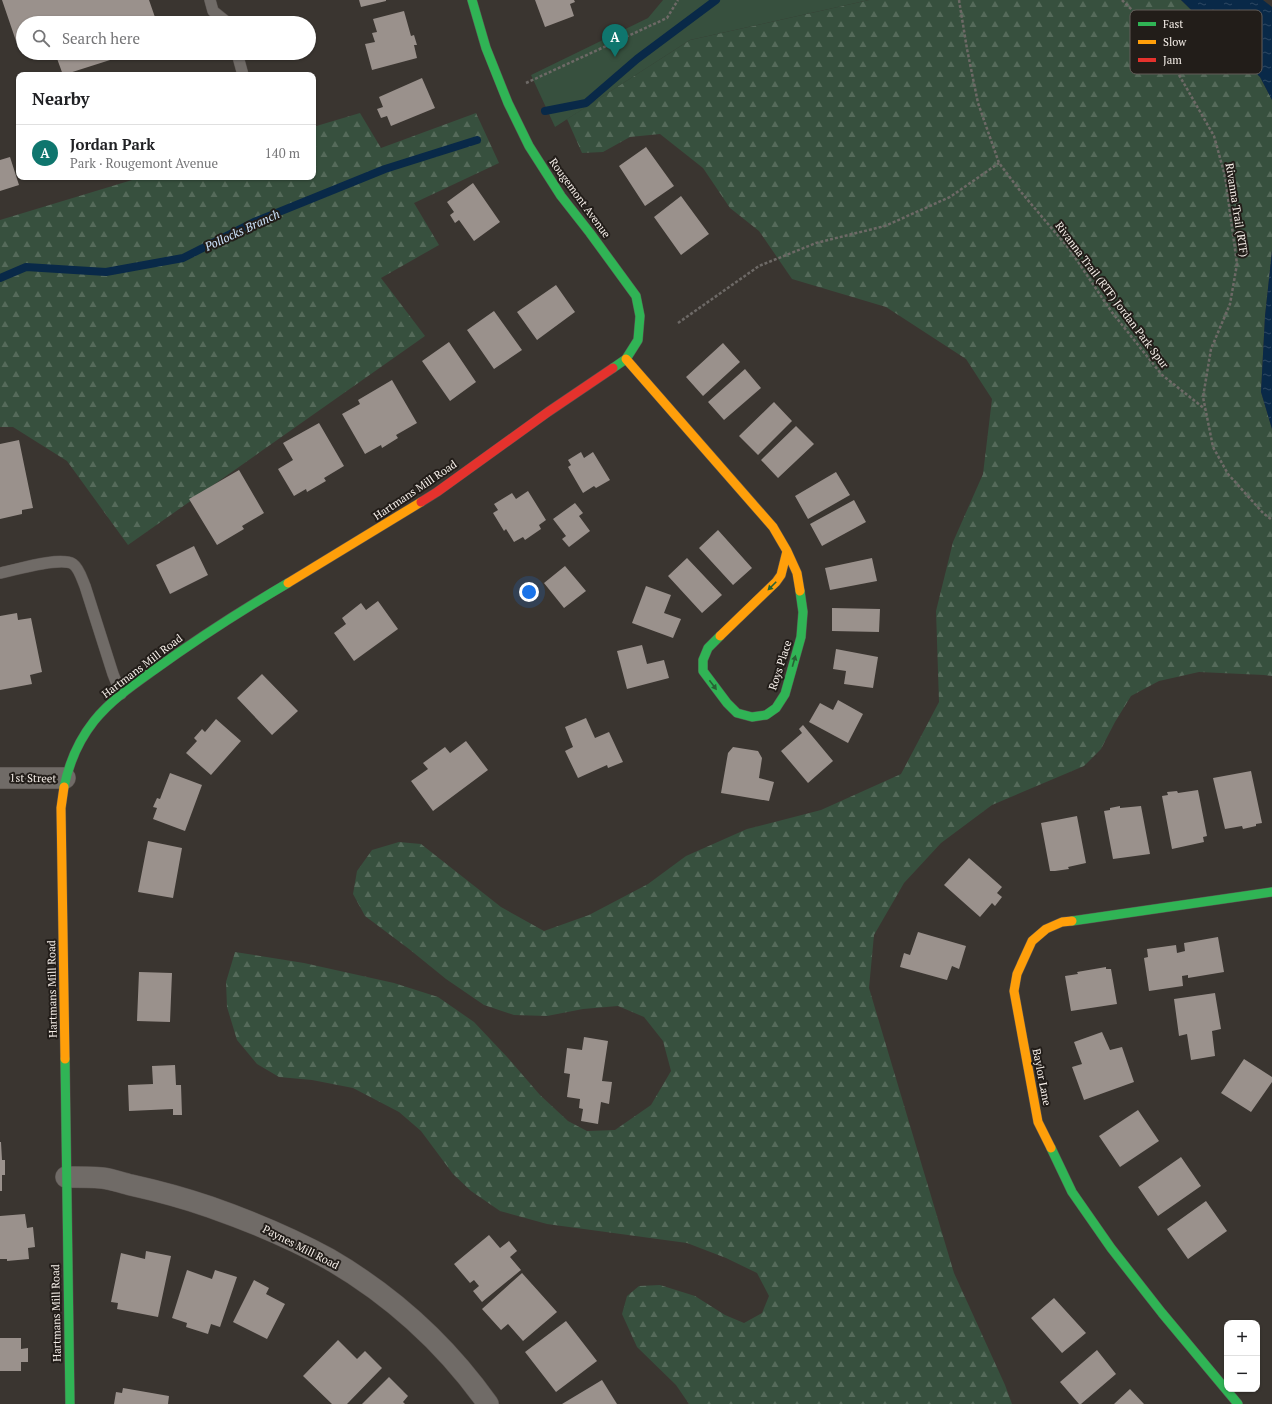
<!DOCTYPE html>
<meta charset="utf-8">
<style>
body{margin:0;font-family:"PT Serif",serif;background:#f2f2f2;color:#202124}
.controls{position:absolute;right:12px;bottom:12px;display:grid;overflow:hidden;border-radius:8px;box-shadow:0 1px 3px #0004}
.controls button{width:36px;height:36px;display:grid;place-items:center;padding:0;border:0;border-bottom:1px solid #e0e0e0;background:#fff;color:#202124;font:20px sans-serif}
.you{position:absolute;left:529px;top:592px;width:14px;height:14px;margin:-10px;border:3px solid #fff;border-radius:50%;background:#1a73e8;box-shadow:0 0 0 6px #1a73e833}
.badge{display:grid;place-items:center;width:26px;height:26px;border-radius:50%;background:#0f766e;color:#fff;font-size:13px;font-weight:700}
.pin{position:absolute;translate:-50% -33px;filter:drop-shadow(0 1px 2px #0008)}
.pin::after{content:'';position:absolute;top:21px;width:14px;height:12px;background:inherit;clip-path:polygon(0 0,100% 0,50% 100%)}
.list{margin:0;padding:0;list-style:none}
h2{display:flex;justify-content:space-between;align-items:center;height:52px;margin:0;padding:0 16px;font-size:17px}
h2 small{font-size:13px;font-weight:400;color:#757577}
.list li{display:grid;grid-template-columns:26px 1fr auto;gap:12px;align-items:center;box-sizing:border-box;height:56px;padding:0 16px;border-top:1px solid #e0e0e0}
.list b{display:block;font-size:15px;white-space:nowrap}
.list p{margin:0;font-size:13px;white-space:nowrap;color:#757577}
.list em{font-size:13px;font-style:normal;color:#757577}
.icon{flex:none;width:22px;height:22px;fill:none;stroke:currentColor;stroke-width:2;stroke-linecap:round;stroke-linejoin:round}
.map{position:relative;flex:none;width:1272px;height:1404px;overflow:hidden}
.search{position:absolute;background:#fff;box-shadow:0 1px 3px #0004;left:16px;top:16px;width:300px;height:44px;display:flex;align-items:center;gap:10px;box-sizing:border-box;padding:0 14px;border-radius:22px;color:#757577;font-size:15px}
.panel{position:absolute;background:#fff;box-shadow:0 1px 3px #0004;left:16px;top:72px;width:300px;height:108px;border-radius:8px}
.map>svg:first-child{display:block}
</style>
<div class="map">
<svg width="1272" height="1404" viewBox="0 0 1272 1404">
<defs>
<pattern id="forest-firs" width="22" height="20" patternUnits="userSpaceOnUse"><rect width="22" height="20" fill="#37503e"/><path d="M5 1l3.5 6h-7zM16 11l3.5 6h-7z" fill="#556a5a"/></pattern>
<pattern id="water-ripples" width="26" height="14" patternUnits="userSpaceOnUse"><rect width="26" height="14" fill="#092948"/><path d="M2 4q2-2 4 0t4 0M15 11q2-2 4 0t4 0" fill="none" stroke="#2e4863"/></pattern>
</defs>
<rect width="100%" height="100%" fill="#3a3530"/>
<path fill="url(#forest-firs)" d="M869 0H1181L1260 77 1272 100V251L1265 316 1261 392 1272 429V676L1264 675 1199 672 1159 681 1131 696 1115 722 1101 749 1084 766 992 805 941 843 904 883 874 935 869 988 954 1273 1005 1385 1012 1404H689L676 1385 637 1347 622 1314 627 1296 639 1286 660 1285 695 1296 725 1315 744 1323 762 1313 769 1296 757 1273 726 1258 687 1243 547 1224 500 1211 471 1191 453 1174 421 1131 399 1112 353 1088 312 1080 279 1077 257 1064 237 1040 227 1007 226 982 235 952 304 963 394 983 438 997 474 1022 508 1058 540 1095 568 1121 587 1131 615 1130 651 1105 671 1071 663 1041 644 1017 618 1006 583 1009 547 1016 514 1015 484 1005 446 979 409 949 365 916 353 894 357 871 372 850 399 842 421 844 501 907 544 931 589 915 648 884 686 856 747 829 821 810 901 774 939 702 936 611 953 542 983 474 992 399 966 359 886 307 792 279 759 231 730 208 703 168 660 134 630 137 603 152 582 153 567 119 690 40Z
M360 113 381 148 476 113 499 163 414 203 439 245 381 278 425 336 128 545 67 461 13 427H0V220L142 177H313V127Z"/>
<path fill="#37503e" d="M663 0H869L690 40 555 127 531 75 648 18Z"/>
<path fill="url(#water-ripples)" d="M1181 0H1263L1272 7V100L1260 77Z
M1272 251V429L1261 392 1265 316Z"/>
<g fill="none" stroke-linecap="round" stroke-linejoin="round">
<path stroke="#092948" stroke-width="8" d="M545 111 586 103 637 59 716 0
M0 278 26 267 106 272 183 258 254 222 385 169 477 140"/>
</g>
<path fill="#9a918c" d="M2 0H149L157 23H23V39L16 41Z
M359 0H386V1L361 7Z
M535 0H574L575 2 570 4 574 16 545 27Z
M404 11 411 36 414 35 417 45H414L417 58 372 70 365 44 375 42 372 33 377 32 373 19Z
M55 53H132L63 75Z
M422 78 435 108 391 126 387 116 381 118 377 109 383 107 379 97Z
M646 147 674 186 645 206 619 166Z
M10 157 19 185 0 191V160Z
M473 183 500 222 474 241 459 220 455 223 450 215 454 212 447 202Z
M681 196 709 234 681 255 654 217Z
M556 285 575 312 537 340 517 312Z
M494 311 522 350 494 369 467 330Z
M449 342 476 382 450 401 422 361Z
M723 343 740 362 703 396 686 377Z
M745 369 761 388 724 420 708 402Z
M392 380 417 423 396 435 398 438 382 448 381 445 365 454 342 414 360 404 358 400Z
M774 402 792 421 758 455 739 436Z
M319 423 344 466 324 478 326 481 307 492 306 489 294 496 278 469 293 460 283 443Z
M796 426 814 444 778 478 761 460Z
M19 440 33 508 22 510V514L0 519V444Z
M581 452 584 458 593 452 610 480 596 488 594 486 583 493 568 467 571 465 568 460Z
M239 470 264 513 242 526 244 529 217 545 189 499Z
M836 472 850 495 808 519 795 496Z
M528 491 546 520 539 525 541 529 525 540 523 537 514 542 506 529 504 531 493 513 498 510 494 504 512 493 516 499Z
M854 500 866 522 822 546 810 524Z
M575 503 583 513 579 516 590 531 569 547 562 539 566 536 553 519Z
M718 530 752 568 733 585 699 548Z
M194 546 208 575 170 594 156 565Z
M687 558 722 595 702 613 668 576Z
M872 558 877 581 830 590 825 568Z
M565 566 586 591 564 608 544 583Z
M646 586 671 595 664 613 681 619 673 638 632 623Z
M378 601 398 629 354 661 334 633 346 624 342 618 361 603 366 610Z
M832 608 880 609 879 632 832 631Z
M17 613 18 620 31 618 42 672 30 675 32 684 0 690V616Z
M642 645 647 664 664 660 669 678 627 689 617 651Z
M836 649 878 657 873 688 844 684 846 671 833 669Z
M262 674 298 711 272 735 237 698Z
M838 700 863 714 848 743 809 722 820 703 833 710Z
M586 718 595 738 609 732 623 762 608 768 607 765 578 778 565 751 573 747 565 727Z
M216 719 241 741 211 775 186 753 197 741 194 738 202 729 205 732Z
M803 725 833 761 808 783 781 751 802 733 799 729Z
M466 741 488 770 433 811 411 781 428 769 423 763 445 747 450 753Z
M733 747 758 751 762 758 759 778 774 782 769 801 721 793 728 753Z
M1251 771 1262 823 1256 824V826L1243 829 1242 826 1225 829 1213 778Z
M170 773 202 785 185 831 153 819 157 808 153 807 157 798 160 799Z
M1198 790 1207 836 1203 837 1204 842 1172 849 1162 796 1168 795 1167 792 1177 791 1178 793Z
M1120 806V808L1141 806 1150 854 1113 859 1104 811 1110 810V808Z
M1077 816 1086 863 1068 867 1069 869 1055 871H1050L1041 823Z
M148 841 182 848 173 898 138 892Z
M969 858 1002 887 997 893 1002 897 995 906 992 903 980 917 944 885Z
M918 932 966 946 959 969 952 966 947 980 900 967 904 953 910 955Z
M1218 937 1224 972 1188 978V975L1182 976 1183 986 1149 991 1144 958 1148 957 1147 949 1176 945 1177 953 1185 951 1184 943Z
M1106 967V969H1111L1117 1004 1071 1011 1065 976 1078 974 1077 972Z
M139 972 172 973 170 1022 137 1021Z
M1215 993 1221 1029 1212 1031 1215 1056 1191 1060 1187 1034 1179 1036 1174 999Z
M1102 1032 1110 1050 1122 1047 1134 1082 1084 1100 1072 1067 1082 1064 1074 1042Z
M584 1037 608 1041 602 1081 612 1082 609 1104 601 1102 598 1124 581 1121 583 1109 579 1108 580 1099 567 1097 570 1074 564 1073 567 1048 582 1050Z
M1244 1059 1272 1077V1082L1251 1112 1221 1093Z
M175 1065 176 1085H181L182 1115H173V1109L129 1111 128 1085 153 1084 152 1066Z
M1138 1110 1159 1141 1120 1167 1099 1136Z
M0 1142H1L2 1160H5V1175H2V1191H0Z
M1181 1157 1201 1186 1158 1216 1138 1187Z
M1206 1201 1227 1231 1188 1259 1167 1229Z
M25 1214 27 1228 33 1227 35 1247 28 1248 29 1259 7 1261V1259H0V1216Z
M489 1235 500 1248 509 1241 517 1251 510 1257 521 1270 482 1302 473 1291 479 1286 474 1280 470 1283 454 1264Z
M146 1251 171 1256 158 1317 117 1309 118 1303 111 1302 121 1253 145 1259Z
M187 1270 212 1279 215 1270 237 1277 220 1327 211 1324 208 1334 186 1327 187 1323 172 1318Z
M522 1273 557 1312 523 1341 508 1324 501 1330 482 1309Z
M254 1280 269 1288 266 1294 285 1304 267 1339 233 1322Z
M1054 1298 1086 1333 1062 1353 1031 1318Z
M566 1321 597 1361 556 1392 525 1352Z
M0 1338H21V1349L28 1348V1362H21V1371H0Z
M338 1340 357 1359 365 1351 382 1368 347 1404H332L303 1376Z
M1097 1350 1116 1374 1081 1404H1079L1060 1382Z
M389 1377 408 1396 403 1402 405 1404H362Z
M602 1380 617 1404H562Z
M123 1388 169 1396 168 1404H114L116 1392 122 1393Z
M1130 1389 1144 1404H1114Z"/>
<g fill="none" stroke-linecap="round" stroke-linejoin="round">
<g stroke="#59534f" stroke-width="12">
<path id="lane" d="M210 0 213 11 228 23
M237 53 243 75
M0 573C16 570 60 556 73 564 79 568 82 579 85 586L113 674 121 694"/>
</g>
<g stroke="#59534f" stroke-width="22">
<path id="street" d="M0 778H65
M66 1177C78 1177 90 1177 102 1178 112 1179 122 1183 131 1185 158 1191 184 1198 210 1207 250 1221 291 1238 329 1259 391 1295 446 1345 488 1404"/>
</g>
<g stroke="#59534f" stroke-width="10">
<path id="fast" d="M472 0 486 48 508 103 529 146 561 196 590 233 636 296 640 316 638 340 626 359 613 368
M720 636 708 648 703 660V671L727 703 737 713 752 717 766 715 776 708 785 694 801 637 803 612 800 591
M64 787C69 763 79 740 94 721 111 700 133 685 154 670 197 639 242 610 288 583
M1072 921 1272 892
M65 1059 70 1404
M1051 1148 1072 1192 1111 1248 1162 1313 1238 1404"/>
</g>
<g stroke="#59534f" stroke-width="10">
<path id="slow" d="M626 359 773 527 787 551 797 573 800 591
M288 583 421 502
M720 636 776 582 781 575 787 551
M64 787 61 808 65 1059
M1051 1148 1038 1122 1014 991 1017 974 1032 941 1046 929 1062 922 1072 921"/>
</g>
<g stroke="#59534f" stroke-width="10">
<path id="jam" d="M421 502 437 492 548 412 613 368"/>
</g>
<path stroke="#6d6966" stroke-width="2.5" stroke-dasharray="3 2" stroke-linecap="butt" d="M959 0 967 49 978 103 999 163 1021 192 1070 250 1111 311 1162 375 1205 409
M1122 0 1155 33 1214 136 1225 176 1237 264 1230 304 1211 349 1203 397 1213 447 1228 474 1263 513 1272 520
M526 83 667 18 678 0
M678 323 759 266 816 243 885 226 950 197 999 163"/>
<use href="#lane" stroke="#706b67" stroke-width="11"/>
<use href="#street" stroke="#706b67" stroke-width="21"/>
<use href="#fast" stroke="#30b455" stroke-width="9"/>
<use href="#slow" stroke="#ff9f0a" stroke-width="9"/>
<use href="#jam" stroke="#e5322d" stroke-width="9"/>
</g>
<defs><path id="oneway-solid" d="M-6-.8H1V-3.2L6.5 0L1 3.2V.8H-6Z"/></defs>
<g fill="#286134">
<use href="#oneway-solid" transform="translate(772 586) rotate(135)"/>
<use href="#oneway-solid" transform="translate(794 661) rotate(-74)"/>
<use href="#oneway-solid" transform="translate(713 685) rotate(53)"/>
</g>
<g text-anchor="middle" dominant-baseline="central" stroke-width="4" stroke-linejoin="round" paint-order="stroke">
<g font-size="11" fill="#f7f0ea" stroke="#221d19">
<text transform="translate(580 198) rotate(54)">Rougemont Avenue</text>
<text transform="translate(1237 210) rotate(81)">Rivanna Trail (RTF)</text>
<text transform="translate(1112 295) rotate(53)">Rivanna Trail (RTF) Jordan Park Spur</text>
<text transform="translate(415 490) rotate(-34)">Hartmans Mill Road</text>
<text transform="translate(780 665) rotate(-72)">Roys Place</text>
<text transform="translate(142 666) rotate(-37)">Hartmans Mill Road</text>
<text transform="translate(33 778) rotate(1)">1st Street</text>
<text transform="translate(52 989) rotate(-91)">Hartmans Mill Road</text>
<text transform="translate(1042 1077) rotate(79)">Baylor Lane</text>
<text transform="translate(301 1247) rotate(27)">Paynes Mill Road</text>
<text transform="translate(56 1313) rotate(-91)">Hartmans Mill Road</text>
</g>
<g font-size="12" font-style="italic" fill="#cfe5fe" stroke="#221d19">
<text transform="translate(242 230) rotate(-25)">Pollocks Branch</text>
</g>
</g>
<rect x="1130" y="10" width="132" height="64" rx="6" fill="#221d19" stroke="#625c58" stroke-width="1"/>
<rect x="1138" y="22" width="18" height="4" fill="#30b455"/>
<rect x="1138" y="40" width="18" height="4" fill="#ff9f0a"/>
<rect x="1138" y="58" width="18" height="4" fill="#e5322d"/>
<g font-size="11" fill="#f7f0ea">
<text x="1163" y="28">Fast</text>
<text x="1163" y="46">Slow</text>
<text x="1163" y="64">Jam</text>
</g>
</svg>
<div class="controls">
<button>+</button>
<button>−</button>
</div>
<div class="you"></div>
<div class="pin badge" style="left:615px;top:57px">A</div>
<div class="search"><svg class="icon" aria-label="search" viewBox="0 0 24 24"><circle cx="10" cy="10" r="6"/><path d="M15 15l6 6"/></svg>Search here</div>
<section class="panel">
<h2>Nearby<small></small></h2>
<ul class="list">
<li><span class="badge">A</span><div><b>Jordan Park</b><p>Park · Rougemont Avenue</p></div><em>140 m</em></li>
</ul>
</section>
</div>
